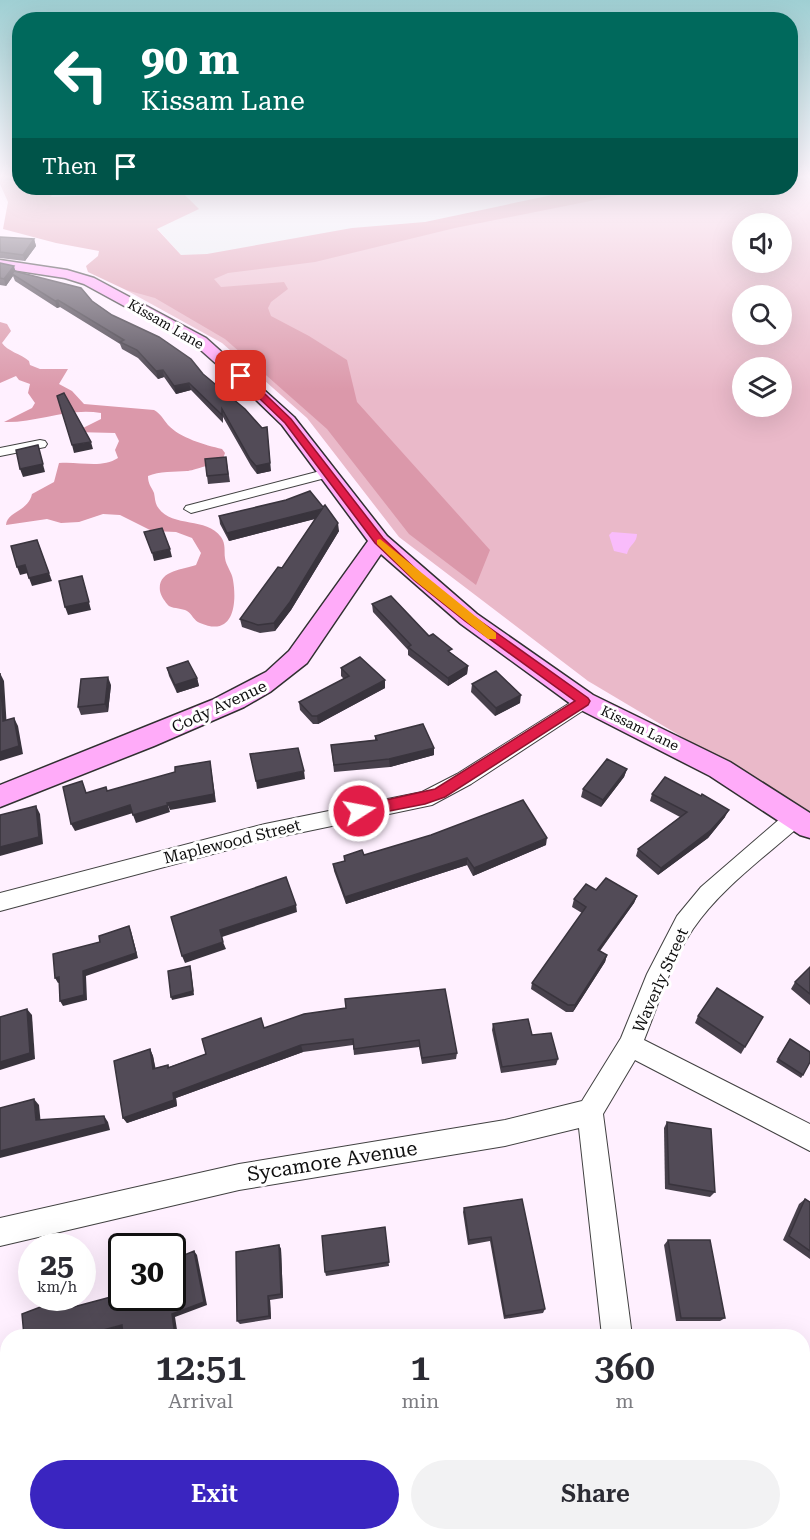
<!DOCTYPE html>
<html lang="en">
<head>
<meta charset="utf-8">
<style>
  :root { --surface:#fff; --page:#f2f2f3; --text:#2b2b33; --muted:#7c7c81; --accent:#3a25c0 }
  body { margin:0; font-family:"Roboto Serif",serif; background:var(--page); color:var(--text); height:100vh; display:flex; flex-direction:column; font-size:22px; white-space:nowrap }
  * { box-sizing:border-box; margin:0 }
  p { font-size:20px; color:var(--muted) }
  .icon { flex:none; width:33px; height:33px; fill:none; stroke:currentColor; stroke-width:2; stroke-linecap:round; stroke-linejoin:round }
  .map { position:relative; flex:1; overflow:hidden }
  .sheet { position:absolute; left:0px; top:1329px; width:810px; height:212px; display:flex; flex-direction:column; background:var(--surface); border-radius:24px 24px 0 0; box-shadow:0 6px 24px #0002 }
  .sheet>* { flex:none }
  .guide { position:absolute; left:12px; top:12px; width:786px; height:183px; border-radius:24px; box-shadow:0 6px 24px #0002; background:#00695c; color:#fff; overflow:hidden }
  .tools { position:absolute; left:732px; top:213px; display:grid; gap:12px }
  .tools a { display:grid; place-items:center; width:60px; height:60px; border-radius:50%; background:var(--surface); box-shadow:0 6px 24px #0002; font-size:30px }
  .speed { position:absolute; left:18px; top:1233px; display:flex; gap:12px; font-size:30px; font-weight:700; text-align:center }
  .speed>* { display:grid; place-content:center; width:78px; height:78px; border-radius:50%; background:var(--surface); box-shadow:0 6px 24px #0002; line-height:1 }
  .speed small { font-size:15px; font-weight:400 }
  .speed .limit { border:3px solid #111; border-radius:9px; background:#fff; color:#111 }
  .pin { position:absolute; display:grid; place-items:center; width:51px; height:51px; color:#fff; margin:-26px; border-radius:12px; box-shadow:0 3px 9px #0006 }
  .me { position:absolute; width:66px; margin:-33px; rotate:79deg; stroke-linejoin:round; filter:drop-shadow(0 0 4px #0008) }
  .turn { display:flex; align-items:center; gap:21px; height:126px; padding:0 30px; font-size:27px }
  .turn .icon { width:78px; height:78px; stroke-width:2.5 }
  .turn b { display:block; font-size:42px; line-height:51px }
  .then { display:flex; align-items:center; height:57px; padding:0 30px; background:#0003; gap:12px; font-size:22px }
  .eta { display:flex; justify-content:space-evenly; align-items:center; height:102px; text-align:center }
  .eta b { font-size:36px; font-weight:600; line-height:42px }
  .action { display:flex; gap:12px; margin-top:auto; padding:12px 30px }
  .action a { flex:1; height:69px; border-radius:36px; background:var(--accent); color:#fff; font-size:24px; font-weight:600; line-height:69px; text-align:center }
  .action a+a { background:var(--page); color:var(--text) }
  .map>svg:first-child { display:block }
</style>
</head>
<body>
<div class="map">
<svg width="810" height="1540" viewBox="0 0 810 1540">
  <rect width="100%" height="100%" fill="#fff0ff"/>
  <path fill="#e3eced" d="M52,188H611L211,272L181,255L157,228L118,194L50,197Z"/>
  <path fill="#eab9c9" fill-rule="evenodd" d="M791,176H810V813L588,681L399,537L307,418L222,343L126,290L611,188H790ZM742,224H782V262H742ZM742,296H782V334H742ZM742,368H782V406H742Z"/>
  <g fill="#db98aa">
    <path d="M0,176H19L20,188H55L51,197L118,194L130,188H178L199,209L157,229L181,255L207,254L352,228L425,222L585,188H655L455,228L315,262L228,273L214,279L221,287L284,282L288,289L271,302L268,308L271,316L309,336L347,360L357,402L490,550L476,585L409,534L327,429L225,339L155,298L126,290L88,272L86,266L98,256L99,251L56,243L3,229L8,202L0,184Z"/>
    <path d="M0,322L7,324L11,331L2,343C7,351 21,354 29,361L30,365L40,369H68L59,384L72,391L84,404L154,410C161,414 163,419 168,425C180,438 205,445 222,449L225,453L223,459C219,462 192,471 187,471C175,472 159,471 148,476C148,484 151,486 154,493C155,498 155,502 157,506C171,529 206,516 221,537C226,544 224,551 225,558C226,566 232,572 233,580C237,603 234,638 200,623C194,621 192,614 187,611C182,608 175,609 169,606C165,602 161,596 160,591C157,570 183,570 196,565L201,553L192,538L176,532L152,531L120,515L103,514L79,522L61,523L47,519L6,525C7,511 28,512 32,494L54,482L59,463C79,461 101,469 118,458L115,450L119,441L115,433L75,432L101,419V413C69,407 37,423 4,422L32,408L35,403L28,393L30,384L19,380L16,376L0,383Z"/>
  </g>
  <path fill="#f9bcfb" d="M612,532L637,534C637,543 629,545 627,554L614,551L609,535Z"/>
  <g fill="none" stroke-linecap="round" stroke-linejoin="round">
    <g stroke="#414141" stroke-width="2">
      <g id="street">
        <path d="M40,440L45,441L47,444L45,447L0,456V448Z"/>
        <path d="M328,469L335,473L333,476L191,513L184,509L186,506Z"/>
        <path d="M584,694L590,696L593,701L590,706L471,784L432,805L265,840L0,911V893L265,824L422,792L457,774Z"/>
        <path d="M796,809L803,811L806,817L803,823C766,856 721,888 693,929C671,962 659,1003 644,1040L810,1124V1151L635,1060L603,1114L632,1336H602L579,1128L505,1146L239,1190L0,1246V1218L239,1164L505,1120L582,1101L621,1038L647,974L677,916L701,887L789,811Z"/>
        <path d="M659,1533H694L697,1540H662Z"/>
      </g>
    </g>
    <g stroke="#303030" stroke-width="3">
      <path id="secondary" d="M0,260L67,270L94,278L206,338L294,417L387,536L477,614L593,695L730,762L810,813V838L800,835L710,776L575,707L461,624L381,554L307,663L270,692L244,707L154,746L0,807V785L212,700L266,672L289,651L368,541L282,425L248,392L194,344L84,284L65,278L0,268Z"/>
    </g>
    <use href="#street" fill="#fff" fill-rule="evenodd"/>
    <use href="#secondary" fill="#ffabf9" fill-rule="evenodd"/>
  </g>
  <g fill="#47404b">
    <path d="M0,237L34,239L36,246L25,261L0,258Z"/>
    <path d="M0,263L16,271L92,301L112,315L191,359L271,471L257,474L251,466L223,417V423L191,390L176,394L164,377L158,379L138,358L122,349L120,344L60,307L57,308L15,281L13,276L6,286L0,285Z"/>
    <path d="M226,457L230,482L208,484L207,476Z"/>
    <path d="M286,500L339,531L291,610L275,631L260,633L242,627L240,619L282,568L315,519L229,541L220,524L219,516Z"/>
    <path d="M372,604L429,636L468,666L467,674L448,686L408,655V650L373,612Z"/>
    <path d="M167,668L197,678L199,686L177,693L169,676Z"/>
    <path d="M341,668L385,688L318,724H313L300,710L299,702L344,679L341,676Z"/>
    <path d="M472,684L520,703L495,716L471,692Z"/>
    <path d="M111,685L108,712L81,715L78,707Z"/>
    <path d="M375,736L434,755L390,767L334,772L331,745L375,740Z"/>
    <path d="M627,769L624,777L601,807L581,797L583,789Z"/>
    <path d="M652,794L725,817L708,838L658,875L636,856L638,849L680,817L650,801Z"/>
    <path d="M546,845L473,876L467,865L346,904L334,871L333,864L345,861L364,855Z"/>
    <path d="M596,890L637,896L634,903L600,951L607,955L605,962L573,1012H566L531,989L532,983L582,913L572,907L574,899Z"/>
    <path d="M810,967V1005L791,989L795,982Z"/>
    <path d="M346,1008L457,1053L456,1059L422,1064L419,1047L354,1055L353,1045L303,1052L176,1098L177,1106L127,1123L123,1118L150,1049L153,1056L155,1068L168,1065L169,1067L206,1054L264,1028Z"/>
    <path d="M698,1016L745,1047L741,1054L695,1023Z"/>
    <path d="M493,1024L532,1035L558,1059L556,1065L501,1073L492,1030Z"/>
    <path d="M790,1039L803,1075L801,1078L776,1062Z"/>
    <path d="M667,1122L715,1192L710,1197L665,1189L664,1128Z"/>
    <path d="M522,1199L545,1309L543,1313L504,1319L490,1241L468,1245L463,1212L464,1208Z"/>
    <path d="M805,1199L810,1202V1259L783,1240L799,1204Z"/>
    <path d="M385,1227L389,1266L326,1276L325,1272Z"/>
    <path d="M668,1240L725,1318L720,1321H676L664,1245Z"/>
    <path d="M279,1245L281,1249L283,1298L270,1300L271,1319L240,1324L237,1321Z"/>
  </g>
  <g fill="#39343d">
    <path d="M34,239L36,246L25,261L23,255Z"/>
    <path d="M14,266L16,273L12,274L13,276L6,286L4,279Z"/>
    <path d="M58,300L60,307L57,308L55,301Z"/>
    <path d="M163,370L164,377L158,379L156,371Z"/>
    <path d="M189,383L191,390L176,394L174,386Z"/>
    <path d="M267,427L271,471L257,474L256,466Z"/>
    <path d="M91,442L93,449L74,453L72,445Z"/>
    <path d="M38,445L45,472L23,477L20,469Z"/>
    <path d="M322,509V517L229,541L227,533Z"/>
    <path d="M338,523L339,531L291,610L275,631L274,623Z"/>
    <path d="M37,540L52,581L32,586L29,578Z"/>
    <path d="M170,549L172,557L154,561L152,553Z"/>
    <path d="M25,565L28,573L20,575L17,567Z"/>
    <path d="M82,576L91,610L68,615L65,607Z"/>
    <path d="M468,666L467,674L448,686V678Z"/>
    <path d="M0,673L4,681L7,729L3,721Z"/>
    <path d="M108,677L111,685L108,712L105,704Z"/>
    <path d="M197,678L199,686L177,693L175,685Z"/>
    <path d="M385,680V688L318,724L317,716Z"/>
    <path d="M521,695L520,703L495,716L496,708Z"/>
    <path d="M14,718L18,726L23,754L0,761V752Z"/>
    <path d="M434,748V755L390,767L389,759Z"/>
    <path d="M210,761L216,802L170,810L167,803Z"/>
    <path d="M627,769L624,777L601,807L603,800Z"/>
    <path d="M304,771L305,779L257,789L256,781Z"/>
    <path d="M130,805L133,813L75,831L71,824Z"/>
    <path d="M168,805L170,812L136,823L133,815Z"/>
    <path d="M36,806L40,814L43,844L0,856V847Z"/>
    <path d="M729,810L725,817L708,838L658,875L661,868Z"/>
    <path d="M547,838L546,845L473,876L474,868Z"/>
    <path d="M467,858V865L346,904L345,897Z"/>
    <path d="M637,896L634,903L595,957L598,950Z"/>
    <path d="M296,905L297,912L222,937L220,930Z"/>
    <path d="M129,926L131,931L138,958L86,976L87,1000L63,1006L60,1001L83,971Z"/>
    <path d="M223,942L226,949L185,963L182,956Z"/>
    <path d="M607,955L605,962L573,1012L575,1005Z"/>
    <path d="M190,966L191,970L194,995L172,1000L171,997Z"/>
    <path d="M59,977L62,982L58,983L55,978Z"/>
    <path d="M27,1009L32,1015L35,1059L0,1070V1062Z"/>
    <path d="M301,1045L303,1052L176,1098L177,1106L127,1123L123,1118L173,1093Z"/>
    <path d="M150,1049L153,1056L157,1075L153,1069Z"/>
    <path d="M34,1099L39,1105L41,1125L36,1120Z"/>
    <path d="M104,1116L108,1122L110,1130L0,1158V1151Z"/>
    <path d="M279,1245L281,1249L283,1298L281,1294Z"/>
    <path d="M194,1251L197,1255L207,1305L175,1317L178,1336H175L172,1314Z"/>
    <path d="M268,1296L270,1300L271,1319L269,1316Z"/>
    <path d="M65,1298L70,1301L71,1312L66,1309Z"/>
    <path d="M122,1325L126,1328L96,1336H81Z"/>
    <path d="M250,1533H253V1536L246,1540H244Z"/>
  </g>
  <g fill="#524b57" stroke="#39343d" stroke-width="1.5">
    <path d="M0,237L34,239L23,255L0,252Z"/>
    <path d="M0,263L14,266L4,279L0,278Z"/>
    <path d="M14,271L81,288L92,301L112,315L159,337L191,359L203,374L245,409L262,428L267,427L270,463L256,466L250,459L222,409V415L189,383L174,386L163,370L156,371L137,350L120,342L124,340L58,300L55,301L12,274Z"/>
    <path d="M64,393L91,442L72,445L57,396Z"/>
    <path d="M38,445L43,464L20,469L16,450Z"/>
    <path d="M226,457L228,474L207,476L205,459Z"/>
    <path d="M310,491L323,507L325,505L338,523L290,602L274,623L258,625L240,619L278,567L282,568L322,509L227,533L219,516L286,500Z"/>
    <path d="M162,528L170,549L152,553L144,532Z"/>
    <path d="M37,540L49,573L29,578L25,565L17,567L11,546Z"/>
    <path d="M82,576L89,602L65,607L59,581Z"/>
    <path d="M391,596L429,636L433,634L452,649L448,651L468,666L448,678L408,647L411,645L372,604Z"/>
    <path d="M360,657L385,680L317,716H312L299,702L349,676L341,668Z"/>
    <path d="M188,661L197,678L175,685L167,668Z"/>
    <path d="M496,671L521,695L496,708L472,684Z"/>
    <path d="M0,673L3,721L14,718L19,746L0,752Z"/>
    <path d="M108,677L105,704L78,707L81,679Z"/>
    <path d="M423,724L434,748L389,759L334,765L331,745L377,740L375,736Z"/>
    <path d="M298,748L304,771L256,781L250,754Z"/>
    <path d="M607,759L627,769L603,800L583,789Z"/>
    <path d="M210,761L214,794L167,803L168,805L133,815L130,805L71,824L63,787L82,781L86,793L106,787L107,791L175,772V767Z"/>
    <path d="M665,777L701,796L702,794L729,810L711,830L661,868L638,849L687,812L652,794Z"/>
    <path d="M523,800L547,838L474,868L467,858L345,897L333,864L345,861L344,856L362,850L364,855L431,835Z"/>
    <path d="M36,806L39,837L0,847V815Z"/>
    <path d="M286,877L296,905L220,930L223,942L182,956L171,917Z"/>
    <path d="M606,878L637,896L598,950L607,955L575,1005H568L532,983L586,907L574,899L586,884L596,890Z"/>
    <path d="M129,926L136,953L83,971L84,995L60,1001L59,977L55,978L53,954L100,942L99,936Z"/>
    <path d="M190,966L193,991L171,997L168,971Z"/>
    <path d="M810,967V994L795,982Z"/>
    <path d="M717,988L763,1017L745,1047L698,1016Z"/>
    <path d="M445,989L457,1053L422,1058L419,1040L354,1049L353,1039L301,1045L173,1093L174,1100L123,1118L114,1061L150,1049L153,1069L168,1065V1068L206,1054L202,1039L261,1018L264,1028L304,1014L346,1008L345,999Z"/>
    <path d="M27,1009L30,1053L0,1062V1017Z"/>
    <path d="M528,1019L532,1035L551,1033L558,1059L502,1067L493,1024Z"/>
    <path d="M790,1039L810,1052V1062L803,1075L778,1059Z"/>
    <path d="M34,1099L36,1120L104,1116L106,1124L0,1151V1108Z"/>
    <path d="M667,1122L711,1129L715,1192L669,1184Z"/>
    <path d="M522,1199L545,1309L505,1316L491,1237L469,1240L464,1208Z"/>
    <path d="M805,1199L810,1202V1251L789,1236Z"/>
    <path d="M385,1227L389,1262L325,1272L322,1236Z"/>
    <path d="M668,1240H710L725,1318H681Z"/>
    <path d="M279,1245L281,1294L268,1296L269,1316L237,1321L236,1252Z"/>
    <path d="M194,1251L204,1302L172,1314L175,1336H123L122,1325L81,1336H24L22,1314L64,1298H65L66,1309L122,1294V1298H172V1260Z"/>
    <path d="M167,1533H250L251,1536L244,1540H168Z"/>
  </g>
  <linearGradient id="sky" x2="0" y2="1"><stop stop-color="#9fcfd3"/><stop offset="0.45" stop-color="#fff8ff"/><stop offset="1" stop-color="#fff8ff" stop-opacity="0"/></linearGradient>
  <rect width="810" height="391" fill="url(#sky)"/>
  <path fill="#e11d48" stroke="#92132f" stroke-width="1.5" d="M238,374H244L291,419L383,538L422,575L473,616L588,698L590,701L588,705L445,797L425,804L359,817L354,815L352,811L354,807L359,806L435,789L575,701L465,621L414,580L375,543L285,423L238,378Z"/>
  <path fill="#f59e0b" d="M380,539L496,633V639H488L414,580L377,544V540Z"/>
  <g text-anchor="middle" stroke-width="6" stroke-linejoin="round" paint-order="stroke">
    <g font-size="14" fill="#0e0e0e" stroke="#fff">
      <text transform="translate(166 324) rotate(30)" y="5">Kissam Lane</text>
      <text transform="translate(640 728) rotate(26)" y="5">Kissam Lane</text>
    </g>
    <g font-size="16" fill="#0e0e0e" stroke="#fff">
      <text transform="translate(219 706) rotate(-25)" y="6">Cody Avenue</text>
      <text transform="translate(232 841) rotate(-14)" y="6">Maplewood Street</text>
      <text transform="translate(660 980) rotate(-66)" y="6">Waverly Street</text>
    </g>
    <g font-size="20" fill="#0e0e0e" stroke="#fff">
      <text transform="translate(332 1161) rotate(-9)" y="7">Sycamore Avenue</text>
    </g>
  </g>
</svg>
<div class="tools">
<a><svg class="icon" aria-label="sound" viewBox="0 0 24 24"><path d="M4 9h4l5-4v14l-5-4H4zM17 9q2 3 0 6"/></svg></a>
<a><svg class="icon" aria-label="search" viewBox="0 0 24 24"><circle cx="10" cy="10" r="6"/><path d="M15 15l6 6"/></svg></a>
<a><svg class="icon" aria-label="layers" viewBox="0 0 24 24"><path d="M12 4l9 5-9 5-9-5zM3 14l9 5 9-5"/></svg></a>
</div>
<div class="speed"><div>25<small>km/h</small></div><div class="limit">30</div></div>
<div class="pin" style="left:241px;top:376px;background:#d93025"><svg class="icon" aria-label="arrive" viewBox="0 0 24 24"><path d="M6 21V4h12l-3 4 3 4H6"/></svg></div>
<svg class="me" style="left:359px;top:811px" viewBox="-20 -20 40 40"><circle r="17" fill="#e11d48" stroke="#fff" stroke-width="3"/><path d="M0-11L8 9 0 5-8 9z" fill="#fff"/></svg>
<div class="guide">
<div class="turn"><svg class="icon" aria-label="left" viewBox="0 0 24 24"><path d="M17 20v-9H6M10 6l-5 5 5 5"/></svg><div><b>90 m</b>Kissam Lane</div></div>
<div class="then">Then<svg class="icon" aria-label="arrive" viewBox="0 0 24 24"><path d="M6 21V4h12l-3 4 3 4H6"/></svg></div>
</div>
<section class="sheet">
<div class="eta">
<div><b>12:51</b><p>Arrival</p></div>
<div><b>1</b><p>min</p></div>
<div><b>360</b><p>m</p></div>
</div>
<div class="action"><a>Exit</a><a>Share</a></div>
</section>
</div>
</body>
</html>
